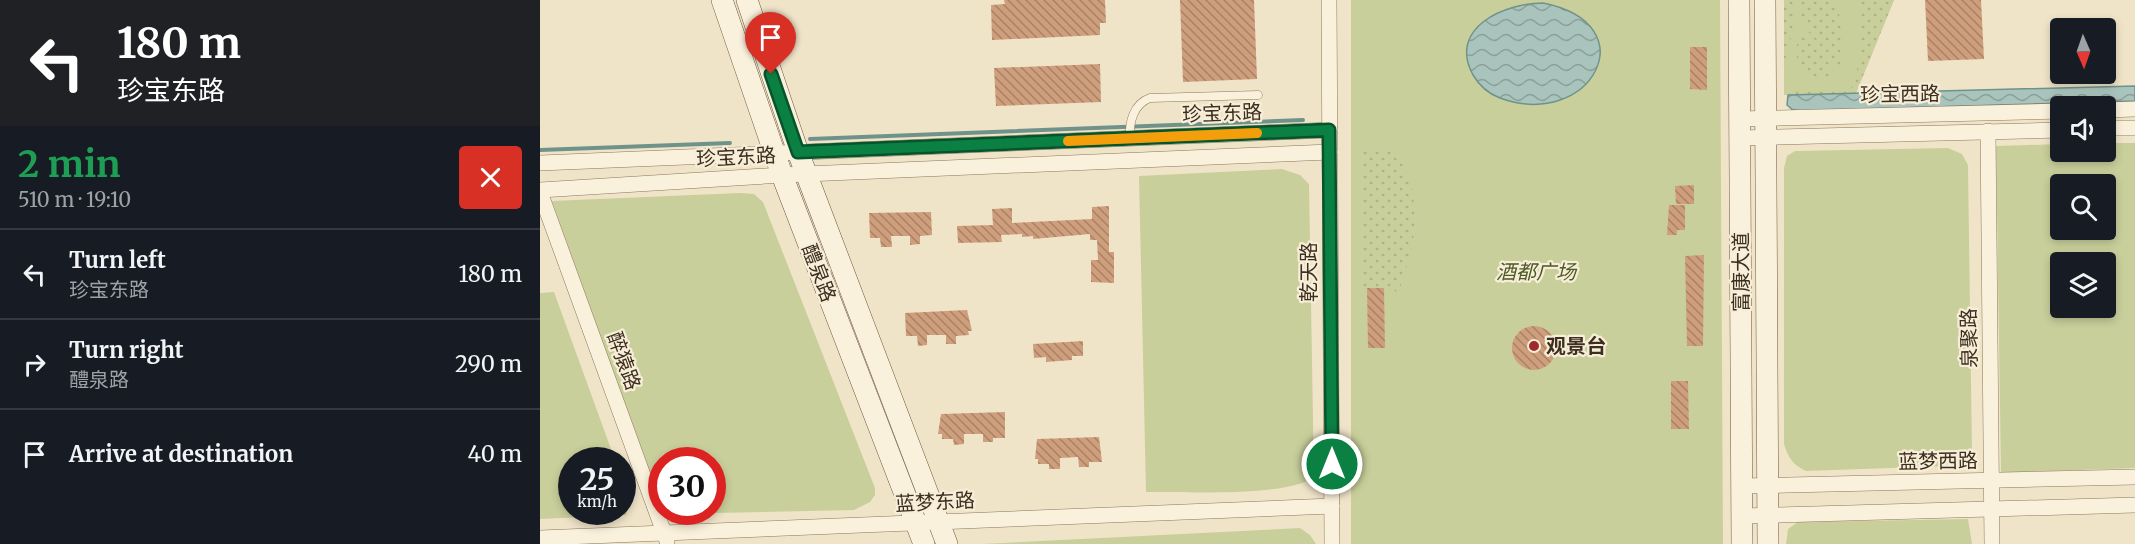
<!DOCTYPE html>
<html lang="en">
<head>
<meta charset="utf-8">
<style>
  :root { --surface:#171b24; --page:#20242c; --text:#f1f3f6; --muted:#9ea1a6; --line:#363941 }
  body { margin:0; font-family:Merriweather,"Noto Sans SC",serif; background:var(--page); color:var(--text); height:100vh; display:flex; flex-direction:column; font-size:22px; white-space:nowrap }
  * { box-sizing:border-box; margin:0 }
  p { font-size:20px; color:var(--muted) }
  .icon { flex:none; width:33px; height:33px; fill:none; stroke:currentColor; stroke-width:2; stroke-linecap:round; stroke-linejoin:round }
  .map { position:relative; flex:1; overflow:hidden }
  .side { display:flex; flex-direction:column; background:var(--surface); width:540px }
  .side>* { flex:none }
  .banner { background:#202124; color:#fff; overflow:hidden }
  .needle { width:39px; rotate:178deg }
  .fabs { position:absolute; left:1510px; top:18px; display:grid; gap:12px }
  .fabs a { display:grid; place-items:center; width:66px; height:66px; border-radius:6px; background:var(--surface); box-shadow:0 3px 9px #0003; font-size:30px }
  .speed { position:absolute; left:18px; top:447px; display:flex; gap:12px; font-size:30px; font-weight:700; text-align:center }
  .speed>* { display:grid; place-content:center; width:78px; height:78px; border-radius:50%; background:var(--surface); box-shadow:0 3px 9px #0003; line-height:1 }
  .speed small { font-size:15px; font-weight:400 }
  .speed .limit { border:9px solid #d22; background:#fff; color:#111 }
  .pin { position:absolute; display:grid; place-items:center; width:51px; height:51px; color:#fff; margin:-62px -26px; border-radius:50% 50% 50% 0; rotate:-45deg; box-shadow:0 0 6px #0007 }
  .pin .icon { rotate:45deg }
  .me { position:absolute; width:66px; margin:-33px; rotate:0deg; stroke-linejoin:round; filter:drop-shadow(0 0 4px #0008) }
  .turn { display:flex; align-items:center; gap:21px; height:126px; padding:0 18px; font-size:27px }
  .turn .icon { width:78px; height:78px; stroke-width:2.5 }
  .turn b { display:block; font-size:42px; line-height:51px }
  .round { display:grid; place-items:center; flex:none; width:63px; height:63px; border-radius:6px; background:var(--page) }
  .head { display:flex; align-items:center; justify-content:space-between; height:102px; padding:0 18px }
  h1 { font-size:36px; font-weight:700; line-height:45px; color:#1e9e55 }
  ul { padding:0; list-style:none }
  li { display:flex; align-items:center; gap:18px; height:90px; padding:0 18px; border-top:2px solid var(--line) }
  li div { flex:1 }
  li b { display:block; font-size:22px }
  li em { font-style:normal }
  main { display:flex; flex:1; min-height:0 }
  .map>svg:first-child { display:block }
</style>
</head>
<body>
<main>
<section class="side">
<div class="banner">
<div class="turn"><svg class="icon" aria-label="left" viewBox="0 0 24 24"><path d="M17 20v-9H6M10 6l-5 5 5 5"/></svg><div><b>180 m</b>珍宝东路</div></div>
</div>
<div class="head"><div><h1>2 min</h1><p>510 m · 19:10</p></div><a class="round" style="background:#d93025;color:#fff"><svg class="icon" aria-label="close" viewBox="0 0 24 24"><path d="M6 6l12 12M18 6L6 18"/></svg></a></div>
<ul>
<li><svg class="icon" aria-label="left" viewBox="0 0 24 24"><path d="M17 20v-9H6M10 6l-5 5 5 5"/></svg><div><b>Turn left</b><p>珍宝东路</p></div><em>180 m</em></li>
<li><svg class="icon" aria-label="right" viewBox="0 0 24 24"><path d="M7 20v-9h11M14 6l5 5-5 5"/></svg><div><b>Turn right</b><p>醴泉路</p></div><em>290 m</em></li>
<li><svg class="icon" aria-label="arrive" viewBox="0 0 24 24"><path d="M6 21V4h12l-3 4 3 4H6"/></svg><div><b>Arrive at destination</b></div><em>40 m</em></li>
</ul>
</section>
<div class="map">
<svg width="1595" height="544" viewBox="0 0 1595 544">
  <defs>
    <pattern id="garden-dots" width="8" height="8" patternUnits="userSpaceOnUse" patternTransform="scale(1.5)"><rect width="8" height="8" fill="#c9cf9b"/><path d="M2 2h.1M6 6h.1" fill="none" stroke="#aeb285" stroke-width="1.8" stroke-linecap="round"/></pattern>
    <pattern id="water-waves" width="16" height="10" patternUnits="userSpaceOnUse" patternTransform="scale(1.5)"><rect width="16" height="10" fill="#a9c4bc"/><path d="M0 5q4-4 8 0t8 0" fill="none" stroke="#8ba098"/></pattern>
    <pattern id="building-back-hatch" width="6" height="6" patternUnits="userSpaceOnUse" patternTransform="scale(1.5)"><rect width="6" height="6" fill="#cf9f7d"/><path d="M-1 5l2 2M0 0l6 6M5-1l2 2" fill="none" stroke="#a98266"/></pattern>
  </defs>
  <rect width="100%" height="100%" fill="#f0e4c8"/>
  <g fill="#c9cf9b" fill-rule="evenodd">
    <path d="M811,0H1180L1183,544H811Z"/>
    <path d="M1244,0H1354L1316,93L1244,95Z"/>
    <path d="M1566,143H1595V468L1461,473L1456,146L1521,144V152H1566ZM1521,184H1566V230H1521ZM1521,262H1566V308H1521Z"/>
    <path d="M1408,148L1422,154L1428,165L1432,453L1422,464L1410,466L1266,471C1253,465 1248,458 1244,444V168L1247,156L1255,151Z"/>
    <path d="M742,169L760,175L769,184L774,478C737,498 650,491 606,492L599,176Z"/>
    <path d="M200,193L214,194L223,202L335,488V495L330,502L314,510L124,514L123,512H172V460H122L121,507L12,201Z"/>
    <path d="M14,292L75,460H32V512H82L83,483L89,504L86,515L0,519V293Z"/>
    <path d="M1428,519L1432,544H1246L1248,529L1258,522Z"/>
    <path d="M760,528L770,535L776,544H442Z"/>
  </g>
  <g fill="url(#garden-dots)">
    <path d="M1244,0H1254C1255,23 1251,41 1244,62Z"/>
    <path d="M1259,0H1297L1301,27L1300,68C1283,42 1260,37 1259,0Z"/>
    <path d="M1321,0H1354L1316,93L1248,95L1247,90L1311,89L1319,63Z"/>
    <path d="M1259,30C1270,46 1293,59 1295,79H1272L1260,71L1256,52Z"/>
    <path d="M821,152H859L873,191L875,219L872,250L858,294L852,288H821Z"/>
  </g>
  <g fill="url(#water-waves)" stroke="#6f938a" stroke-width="1.5">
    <path d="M1003,3C1109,24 1051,131 960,98C949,94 939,85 933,75C907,27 966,3 1003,3Z"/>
    <path d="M1595,86V101L1254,111L1247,105L1248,95Z"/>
  </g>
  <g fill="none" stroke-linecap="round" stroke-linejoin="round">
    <g stroke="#6f938a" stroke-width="4">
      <path d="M270,139L763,120"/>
      <path d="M0,150L190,143"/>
    </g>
  </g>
  <g fill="url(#building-back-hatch)">
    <path d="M464,0H565L566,23H560V35L452,40L451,5L465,4Z"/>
    <path d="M640,0H714L717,79L643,82Z"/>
    <path d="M1385,0H1441L1444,59L1388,61Z"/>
    <path d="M1150,47H1167V90L1150,89Z"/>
    <path d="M560,64L561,102L456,106L454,68Z"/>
    <path d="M1154,185V204H1136L1135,186Z"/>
    <path d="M1129,205H1145V230H1137V235H1127Z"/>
    <path d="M569,206V252H574V283L551,282V260H558L557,240H550V234L493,239V236L482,237V234L461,235L462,242L418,243L417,226L453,225L452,209L472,208V223L552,219V207Z"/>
    <path d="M391,212L392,235L380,236V244L370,245V236H351L352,247H341L340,238H330L329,213Z"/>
    <path d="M1164,255L1163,346H1147L1145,256Z"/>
    <path d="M827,288H844L845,348H828Z"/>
    <path d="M427,310L432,331H428L429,335L416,336V344H406V335H387V345L378,346L377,336H366L365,313Z"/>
    <circle cx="994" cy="348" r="22"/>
    <path d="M543,341V356H532V360L506,362V357L494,358L493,344Z"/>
    <path d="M1131,381H1148L1149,429H1131Z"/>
    <path d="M465,412V438H453V442H443V434H424V444L414,445L413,439H402V434H398L401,414Z"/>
    <path d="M559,437L562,462H549V467H539L538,457L520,458V469H509V464H498V459H495L497,439Z"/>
  </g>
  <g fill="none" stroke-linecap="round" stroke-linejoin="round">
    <g stroke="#8d765c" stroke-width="9">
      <path id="lane" d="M590,138C589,123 593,104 610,98L718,95"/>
    </g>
    <g stroke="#8d765c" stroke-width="16">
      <g id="street">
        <path d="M789,0L792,544"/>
        <path d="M1566,110L1595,109"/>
        <path d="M1200,119L1521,111"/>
        <path d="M1566,128H1595"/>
        <path d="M1448,131L1452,544"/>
        <path d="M1201,138L1521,130"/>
        <path d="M0,163L790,130"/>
        <path d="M0,190L242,175L790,152"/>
        <path d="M0,192L127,541"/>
        <path d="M1202,486L1595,477"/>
        <path d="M1202,516L1595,505"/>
        <path d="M0,538L792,506"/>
      </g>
    </g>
    <g stroke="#6f573f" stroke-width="22">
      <g id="secondary">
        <path d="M182,0L242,175L384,544"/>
        <path d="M207,0L258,152L407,544"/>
        <path d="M1199,0L1202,544"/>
        <path d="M1225,0L1228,544"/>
      </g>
    </g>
    <use href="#lane" stroke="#faf1dc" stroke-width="8"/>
    <use href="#street" stroke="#faf1dc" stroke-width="15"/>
    <use href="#secondary" stroke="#faf1dc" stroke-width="21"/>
  </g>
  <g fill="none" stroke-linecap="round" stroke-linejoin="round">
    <g stroke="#07532c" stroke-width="15">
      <path id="route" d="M231,74L258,152L789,130L792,464"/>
    </g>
    <use href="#route" stroke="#0b8043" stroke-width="10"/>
    <path stroke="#f59e0b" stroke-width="10" d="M528,141L717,133"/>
  </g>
  <circle fill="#9e2a2b" stroke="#f7eed8" stroke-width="2" cx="994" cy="346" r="6"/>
  <g text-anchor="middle" stroke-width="4.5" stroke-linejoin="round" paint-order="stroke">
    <g font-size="20" fill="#3d2e20" stroke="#f7eed8">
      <text transform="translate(1360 94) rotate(-1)" y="7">珍宝西路</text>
      <text transform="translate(682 113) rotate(-2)" y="7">珍宝东路</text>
      <text transform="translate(196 157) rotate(-3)" y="7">珍宝东路</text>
      <text transform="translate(769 272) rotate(-90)" y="7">乾天路</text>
      <text transform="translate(1201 272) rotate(-90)" y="7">富康大道</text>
      <text transform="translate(279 273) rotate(69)" y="7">醴泉路</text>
      <text transform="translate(1429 338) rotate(-91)" y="7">泉聚路</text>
      <text transform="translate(84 361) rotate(70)" y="7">醉猿路</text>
      <text transform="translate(1398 461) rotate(-1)" y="7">蓝梦西路</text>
      <text transform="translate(395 502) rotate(-3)" y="7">蓝梦东路</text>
    </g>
    <g font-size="20" font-style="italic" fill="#4d5a26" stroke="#f7eed8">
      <text x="996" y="279">酒都广场</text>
    </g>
    <g font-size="20" font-weight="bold" fill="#3d2e20" stroke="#f7eed8" text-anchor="start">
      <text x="1006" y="353">观景台</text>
    </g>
  </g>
</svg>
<div class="fabs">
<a><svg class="needle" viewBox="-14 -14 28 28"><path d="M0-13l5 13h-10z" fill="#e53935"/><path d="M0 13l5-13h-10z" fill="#9ea1a6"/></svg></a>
<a><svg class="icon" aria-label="sound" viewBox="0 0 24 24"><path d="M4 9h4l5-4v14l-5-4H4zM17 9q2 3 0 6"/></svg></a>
<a><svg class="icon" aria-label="search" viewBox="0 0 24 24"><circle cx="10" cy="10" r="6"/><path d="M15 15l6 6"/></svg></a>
<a><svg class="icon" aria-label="layers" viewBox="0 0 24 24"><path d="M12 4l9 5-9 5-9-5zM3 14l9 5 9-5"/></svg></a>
</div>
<div class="speed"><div>25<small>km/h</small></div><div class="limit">30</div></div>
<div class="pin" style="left:231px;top:74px;background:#d93025"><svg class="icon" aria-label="arrive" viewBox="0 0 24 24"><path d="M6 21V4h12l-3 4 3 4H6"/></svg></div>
<svg class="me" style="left:792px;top:464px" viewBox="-20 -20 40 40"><circle r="17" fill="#0b8043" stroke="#fff" stroke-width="3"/><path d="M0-11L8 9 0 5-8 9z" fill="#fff"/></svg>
</div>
</main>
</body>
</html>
